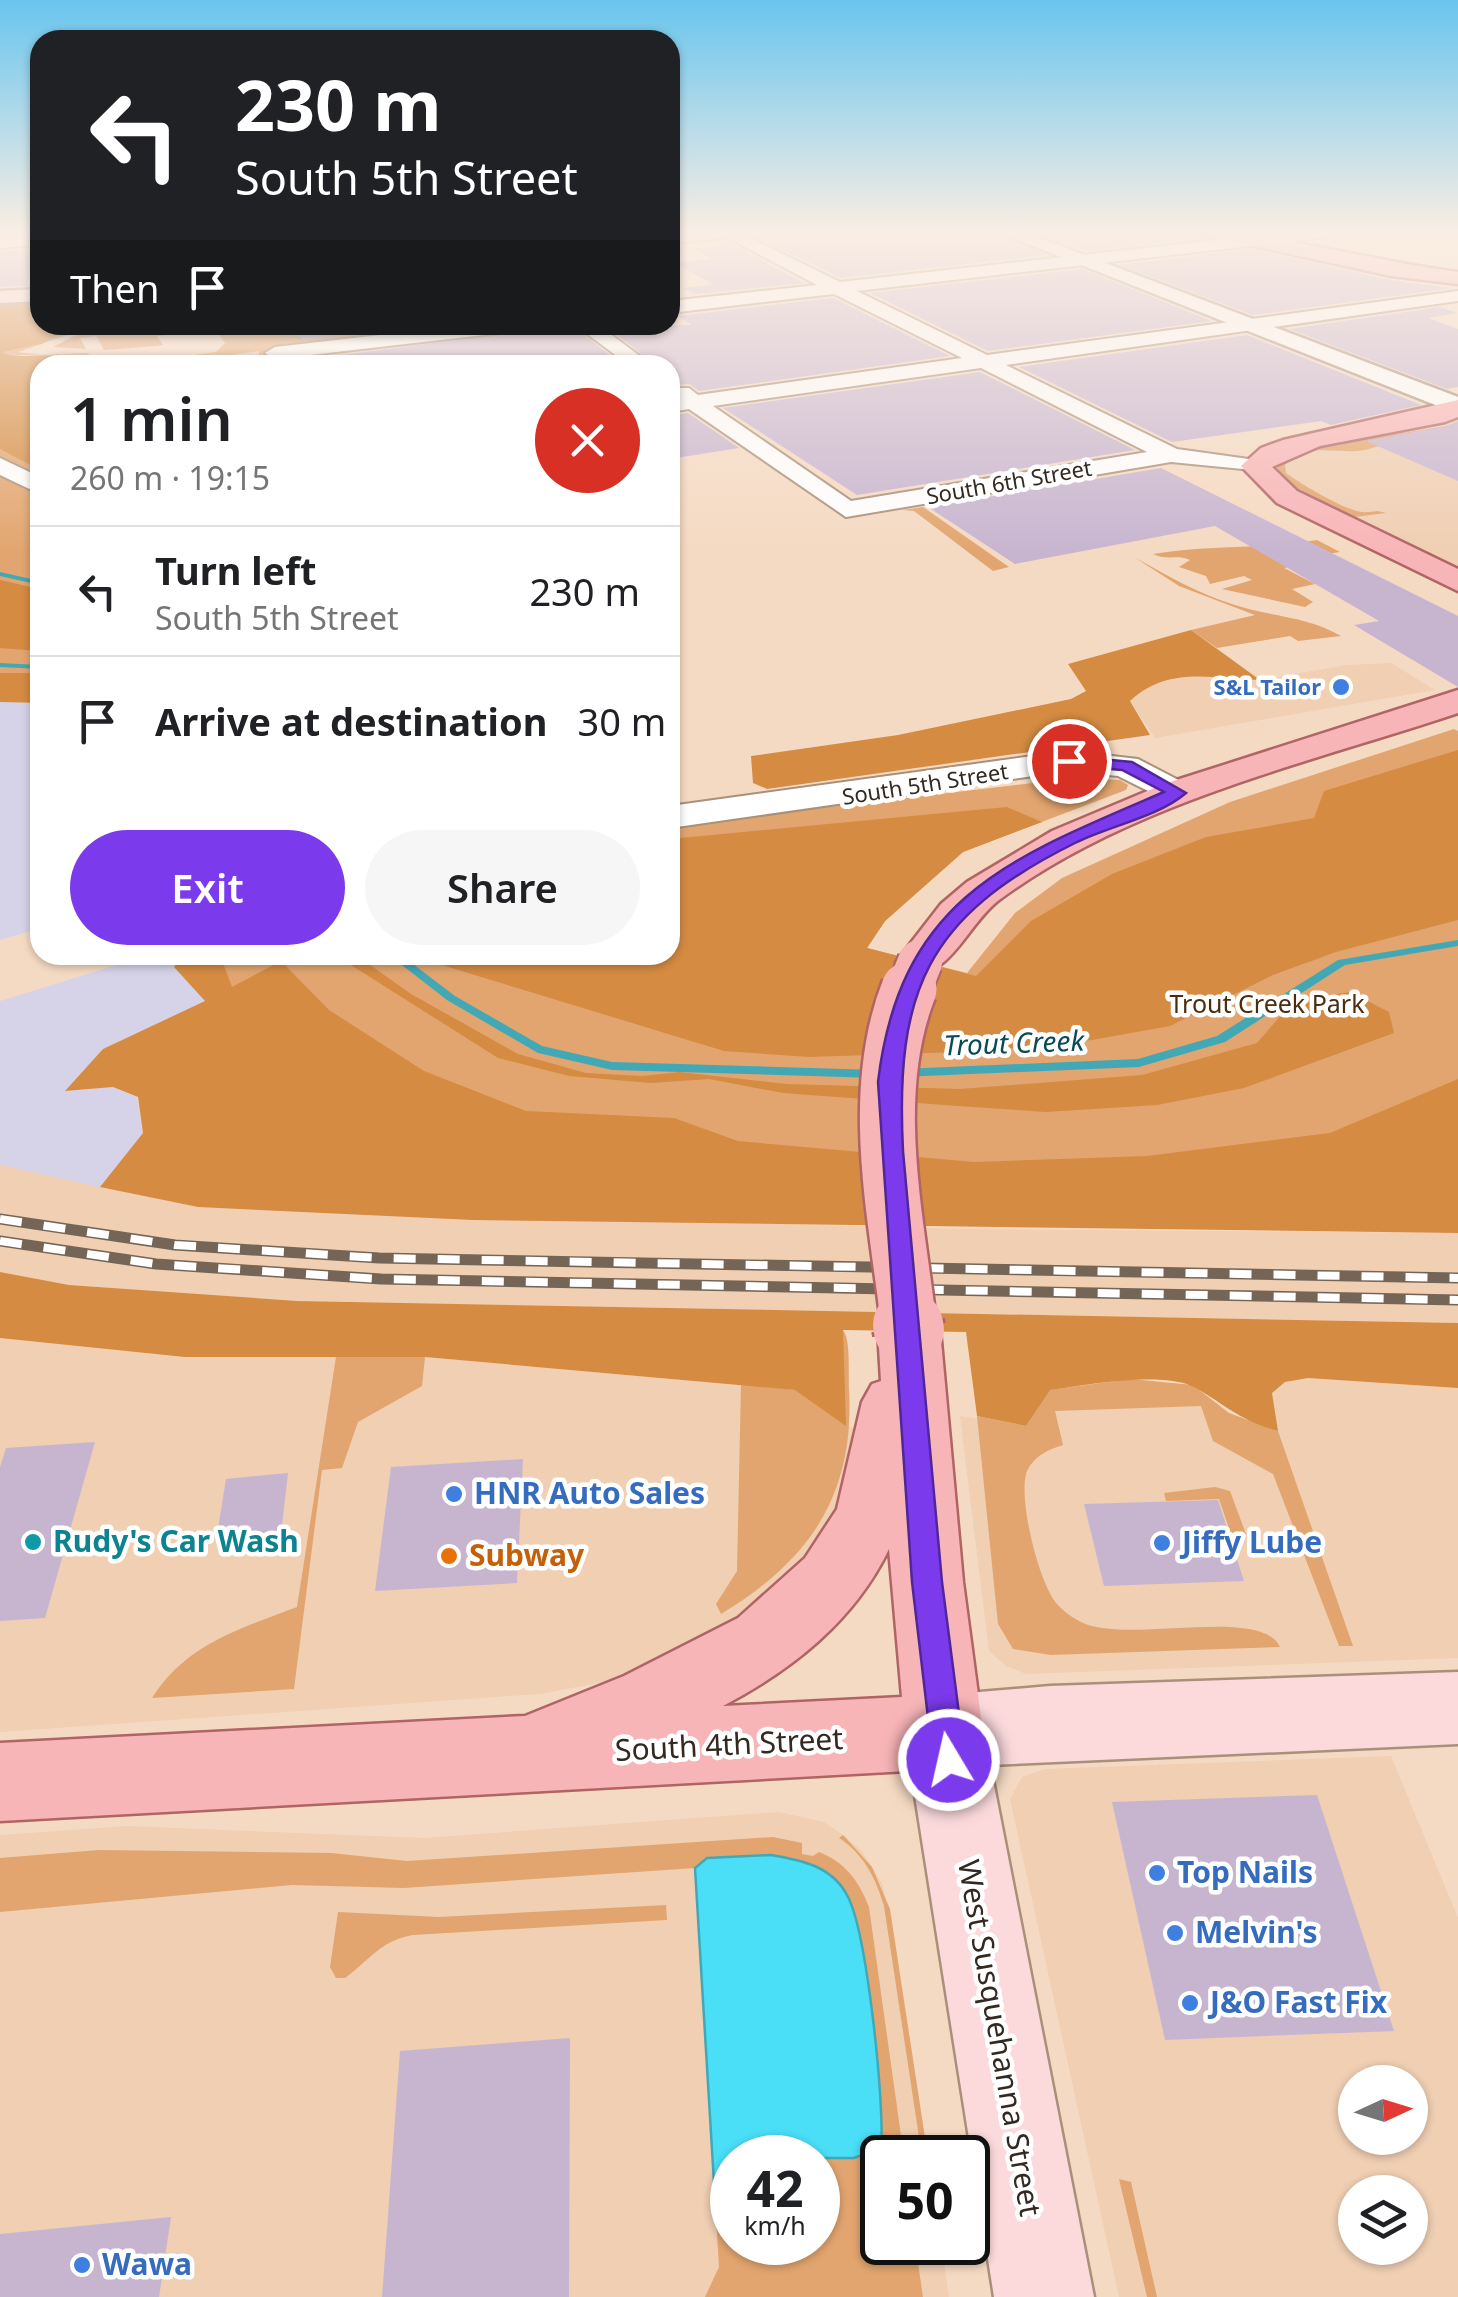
<!DOCTYPE html>
<html lang="en">
<head>
<meta charset="utf-8">
<style>
  :root { --surface:#fff; --page:#f6f6f6; --text:#202124; --muted:#757577; --line:#e0e0e0; --accent:#7c3aed }
  body { margin:0; font-family:"Noto Sans",sans-serif; background:var(--page); color:var(--text); height:100vh; display:flex; flex-direction:column; font-size:38px; white-space:nowrap }
  * { box-sizing:border-box; margin:0 }
  p { font-size:32px; color:var(--muted) }
  .icon { flex:none; width:55px; height:55px; fill:none; stroke:currentColor; stroke-width:2; stroke-linecap:round; stroke-linejoin:round }
  .map { position:relative; flex:1; overflow:hidden }
  .sheet { position:absolute; left:30px; top:355px; width:650px; height:610px; display:flex; flex-direction:column; background:var(--surface); border-radius:30px; box-shadow:0 2px 8px #0004 }
  .sheet>* { flex:none }
  .top-card { position:absolute; left:30px; top:30px; width:650px; height:305px; border-radius:30px; box-shadow:0 2px 8px #0004; background:#202124; color:#fff; overflow:hidden }
  .needle { width:65px; rotate:86deg }
  .controls { position:absolute; left:1338px; top:2065px; display:grid; gap:20px }
  .controls a { display:grid; place-items:center; width:90px; height:90px; border-radius:50%; background:var(--surface); box-shadow:0 2px 8px #0004; font-size:50px }
  .speed { position:absolute; left:710px; top:2135px; display:flex; gap:20px; font-size:50px; font-weight:700; text-align:center }
  .speed>* { display:grid; place-content:center; width:130px; height:130px; border-radius:50%; background:var(--surface); box-shadow:0 2px 8px #0004; line-height:1 }
  .speed small { font-size:25px; font-weight:400 }
  .speed .limit { border:5px solid #111; border-radius:15px; background:#fff; color:#111 }
  .pin { position:absolute; display:grid; place-items:center; width:85px; height:85px; color:#fff; margin:-42px; border:5px solid #fff; border-radius:50%; box-shadow:0 2px 10px #0007 }
  .me { position:absolute; width:110px; margin:-55px; rotate:351deg; stroke-linejoin:round; filter:drop-shadow(0 0 8px #0008) }
  .turn { display:flex; align-items:center; gap:35px; height:210px; padding:0 40px; font-size:45px }
  .turn .icon { width:130px; height:130px; stroke-width:2.5 }
  .turn b { display:block; font-size:70px; line-height:85px }
  .then { display:flex; align-items:center; height:95px; padding:0 40px; background:#0003; gap:20px; font-size:38px }
  .round { display:grid; place-items:center; flex:none; width:105px; height:105px; border-radius:52px; background:var(--page) }
  .summary { display:flex; align-items:center; justify-content:space-between; height:170px; padding:0 40px }
  h1 { font-size:60px; font-weight:600; line-height:75px }
  .button { display:flex; gap:20px; margin-top:auto; padding:20px 40px }
  .button a { flex:1; height:115px; border-radius:60px; background:var(--accent); color:#fff; font-size:40px; font-weight:600; line-height:115px; text-align:center }
  .button a+a { background:var(--page); color:var(--text) }
  ul { padding:0; list-style:none }
  li { display:flex; align-items:center; gap:30px; height:130px; padding:0 40px; border-top:2px solid var(--line) }
  li div { flex:1 }
  li b { display:block; font-size:38px }
  li em { font-style:normal }
  .map>svg:first-child { display:block }
</style>
</head>
<body>
<div class="map">
<svg width="1458" height="2297" viewBox="0 0 1458 2297">
  <rect width="100%" height="100%" fill="#f5dac3"/>
  <g fill="#f0cfb3" fill-rule="evenodd">
    <path d="M1458,420V571L1289,490L1269,463L1292,448Z"/>
    <path d="M1391,663L1435,690L1155,738L1130,701L1148,686L1191,674L1260,680L1347,665Z"/>
    <path d="M0,1165L198,1207L967,1229L1458,1233V1323L297,1301L69,1285L0,1272Z"/>
    <path d="M0,1338L425,1357L795,1390L846,1426L865,1431L846,1522L708,1646L615,1680L540,1694L0,1732Z"/>
    <path d="M1308,1378L1458,1388V1658L1026,1674L1006,1666L989,1651L960,1416L1026,1426L1049,1390L1131,1379L1277,1430L1272,1393L1285,1382Z"/>
    <path d="M1391,1756L1458,1918V2297H1119L1010,1799L1022,1777L1045,1769ZM1355,2082H1410V2138H1355ZM1355,2192H1410V2248H1355Z"/>
    <path d="M779,1812L824,1822L843,1835L861,1850L883,1885L928,2157L882,2158V2242L941,2243L949,2297H0V1835L127,1826L423,1838ZM732,2158H818V2242H732Z"/>
  </g>
  <g fill="#d6d3e8">
    <path d="M0,702L40,703V928L0,940Z"/>
    <path d="M149,955H184L174,967L206,1001L103,1049L67,1091L113,1087L137,1097L143,1133L100,1187L0,1165V1001Z"/>
  </g>
  <g fill="#e2a56f" fill-rule="evenodd">
    <path d="M52,325H150L70,334L18,352C35,355 69,354 88,353L95,365H65L71,362C49,346 25,361 1,352L42,344L69,329Z"/>
    <path d="M175,325H207L189,333L157,336L163,345L156,346L104,350L96,336L80,338L86,349L53,347L76,335Z"/>
    <path d="M221,325C254,325 342,316 365,339L268,350L276,365H253L260,351L155,365H119L216,352L225,343L217,331Z"/>
    <path d="M0,389L40,439V685L0,683Z"/>
    <path d="M1458,424L1365,450C1339,455 1306,441 1285,465L1286,473C1301,484 1344,510 1362,512C1371,513 1376,509 1386,513L1354,517L1285,482L1276,469L1297,450Z"/>
    <path d="M923,507L1009,567L993,571L914,511L902,510Z"/>
    <path d="M1317,540L1340,552L1301,558L1306,563L1284,568L1315,584L1292,589L1313,602L1305,607L1222,589L1252,580L1244,576L1210,584L1206,576L1179,567L1190,560C1177,554 1167,561 1153,554C1212,544 1258,550 1317,540Z"/>
    <path d="M1134,557C1166,575 1199,594 1235,605C1272,617 1307,616 1341,636L1298,641L1290,636L1217,648L1191,630L1255,615L1179,586Z"/>
    <path d="M1454,729L1458,731V1190L598,1195L231,987L220,955H670V826L1076,778L1120,780L1128,785L1126,790L963,852L885,921L867,948L967,973L1015,913L1062,878L1230,802Z"/>
    <path d="M843,1330C851,1340 848,1371 849,1388C855,1495 810,1560 721,1614L716,1604L737,1571L741,1384L795,1390Z"/>
    <path d="M336,1357H425L422,1386L358,1422L342,1468L322,1470L294,1689L152,1698C186,1644 239,1629 297,1607Z"/>
    <path d="M1131,1379L1193,1385L1229,1413L1278,1431L1353,1646H1339L1273,1474L1213,1441L1201,1406L1055,1411L1063,1445C1049,1449 1034,1456 1027,1471C1017,1496 1039,1584 1057,1604C1063,1611 1073,1618 1081,1622C1125,1645 1261,1605 1280,1647L1051,1655L1013,1649L998,1624L977,1416L1026,1426L1049,1390Z"/>
    <path d="M1215,1487L1230,1491L1246,1534H1231L1219,1499L1166,1501L1164,1493Z"/>
    <path d="M843,1835L872,1867L890,1909L928,2157H922L884,1906C876,1879 864,1854 839,1838Z"/>
    <path d="M773,1837L802,1843V1854L813,1856L819,1852C845,1862 859,1881 869,1907L904,2157L882,2158V2242L915,2243L923,2297H705L719,2267L695,1868L404,1888L292,1885L0,1912V1858L99,1850L331,1853L407,1861ZM732,2158H818V2242H732Z"/>
    <path d="M666,1905L667,1920L413,1935C380,1941 371,1959 345,1978H336L330,1967L338,1912L439,1917Z"/>
    <path d="M1119,2179L1131,2182L1157,2297H1147Z"/>
  </g>
  <g fill="#d58b42">
    <path d="M40,302L33,317L40,325L70,329L42,344L2,352C25,362 48,348 72,362L40,365V470L0,449V303Z"/>
    <path d="M0,580L40,589V651L0,648Z"/>
    <path d="M1191,630L1260,680C1213,679 1169,665 1130,701L1150,735L767,789L753,783L751,756L898,735L1071,699L1086,691L1068,664Z"/>
    <path d="M0,673H40V703L0,702Z"/>
    <path d="M1458,750V920L1336,952L1273,975L1170,1026L1092,1040L987,1051L809,1057L724,1051L445,966L428,955H670V839L1007,807L1042,822L963,852L885,921L867,948L976,976L1031,921L1112,874L1206,837L1314,818L1324,791Z"/>
    <path d="M184,955H220L232,987L281,961L329,1010L424,1071L526,1111L674,1118L738,1141L974,1162L1147,1156L1330,1133L1458,1079V1233L473,1220L198,1207L100,1187L143,1133L138,1097L113,1087L65,1091L103,1049L205,1001L174,967Z"/>
    <path d="M335,955H356L411,994L518,1054L586,1073L643,1076L679,1072L787,1084L960,1089L1142,1075L1257,1043L1282,1014L1321,997L1350,992L1389,1012L1394,1033L1244,1088L1157,1105L1046,1112L958,1106L783,1093L709,1079L651,1083L569,1076L498,1058Z"/>
    <path d="M0,1272L69,1285L297,1301L1458,1323V1388L1308,1378L1285,1382L1272,1393L1278,1431C1239,1420 1227,1406 1196,1388C1165,1370 1085,1385 1050,1390L1026,1426L977,1416L966,1332L843,1330L846,1426L795,1390L425,1357H185L0,1338Z"/>
  </g>
  <path fill="#4adef7" stroke="#43a8b6" stroke-width="2.5" d="M771,1855C801,1860 833,1866 848,1897C867,1934 885,2105 881,2148L854,2158H732V2173L714,2183L695,1868L707,1858Z"/>
  <g fill="none" stroke-linecap="round" stroke-linejoin="round">
    <g fill="#43a8b6" fill-rule="evenodd">
      <path d="M0,572L40,581V585L0,576Z"/>
      <path d="M0,663L40,665V669L0,667Z"/>
      <path d="M1458,940V946L1345,965L1225,1042L1139,1067L901,1077L895,1073L901,1069L1138,1059L1217,1036L1338,960Z"/>
      <path d="M389,955H401L455,996L542,1046L612,1062L876,1070L882,1074L876,1078L612,1070L538,1053L447,1000Z"/>
    </g>
  </g>
  <g fill="#c7b5d0">
    <path d="M837,232H994L1046,255L841,278L764,241Z"/>
    <path d="M1035,232H1187L1200,238L1084,251Z"/>
    <path d="M733,245L804,283L695,294L684,288L714,285L675,263L712,259L693,249Z"/>
    <path d="M32,249L36,260L26,286L0,287V252Z"/>
    <path d="M1253,249L1391,280L1452,288L1253,315L1120,265Z"/>
    <path d="M1082,269L1212,321L988,351L870,293Z"/>
    <path d="M833,298L950,356L699,391L689,384L670,386V365H656L604,325H692L678,316Z"/>
    <path d="M1440,307L1457,313L1428,318L1458,329V387L1447,389L1289,329Z"/>
    <path d="M290,325H408L411,328L303,340Z"/>
    <path d="M571,325L623,365H418V356L324,365L318,358Z"/>
    <path d="M1247,335L1421,405L1331,425L1321,421L1172,442L1019,367Z"/>
    <path d="M980,372L1135,450L857,495L723,408Z"/>
    <path d="M688,413L739,448L670,459V416Z"/>
    <path d="M1458,421V481L1366,441L1446,426Z"/>
    <path d="M1161,468L1458,616V687L1354,625L1379,621L1215,526L1015,564L928,507Z"/>
    <path d="M95,1442L45,1618L0,1621V1467L6,1448Z"/>
    <path d="M523,1459L517,1583L375,1591L391,1467Z"/>
    <path d="M288,1473L281,1534L216,1541L226,1479Z"/>
    <path d="M1218,1500L1244,1581L1104,1586L1084,1504Z"/>
    <path d="M1317,1795L1394,2031L1165,2040L1112,1802Z"/>
    <path d="M570,2038L569,2297H382L400,2051Z"/>
    <path d="M171,2217L159,2297H0V2234Z"/>
  </g>
  <g fill="none" stroke-linecap="round" stroke-linejoin="round">
    <g stroke="#a9907b" stroke-width="4">
      <g id="minor">
        <path d="M717,232H738L840,282L1287,232H1337L1329,237L857,291L987,355L1458,291V301L1006,365L1177,449L1263,461L1267,466L1263,471L1171,462L846,517L689,409L670,412L673,388H689L698,395L962,358L834,294L670,313V301L817,285ZM981,368L1147,452L851,501L713,406Z"/>
        <path d="M40,234V244L0,248V238Z"/>
        <path d="M468,325H529L519,331L275,359L265,353L275,347Z"/>
        <path d="M575,325H598L652,365H629Z"/>
        <path d="M0,458L40,477V494L0,475Z"/>
        <path d="M1069,751L1138,759L1190,786L1196,793L1190,800H1166L1118,776L1069,771L670,828V806Z"/>
      </g>
    </g>
    <g stroke="#a9907b" stroke-width="5">
      <path id="tertiary" d="M998,232H1024L1458,397V414Z"/>
    </g>
    <g stroke="#a9907b" stroke-width="5">
      <g id="secondary">
        <path d="M670,232H730L721,238L670,243Z"/>
        <path d="M40,289V301L0,303V291Z"/>
        <path d="M1458,1672V1744L990,1765L1094,2297H994L905,1732L916,1706L944,1695L1050,1686Z"/>
      </g>
    </g>
    <g stroke="#b06464" stroke-width="5">
      <g id="primary">
        <path d="M1191,232C1280,232 1369,261 1458,272V284L1391,276Z"/>
        <path d="M1458,400V417L1445,422L1320,446L1272,467L1297,491L1458,569V591L1277,503L1241,466L1261,448L1283,440Z"/>
        <path d="M1458,690V713C1305,764 1130,803 999,900C965,926 949,984 903,972L896,962L941,904L967,882L1052,831L1164,784Z"/>
        <path d="M909,1306L931,1313L940,1330L963,1582L983,1732L972,1758L944,1769L0,1821V1743L525,1716L624,1676L738,1618L805,1558L837,1509L862,1402L872,1384L881,1381L878,1330L887,1313ZM889,1549L902,1697L723,1706C793,1669 854,1621 889,1549Z"/>
      </g>
    </g>
    <use href="#minor" fill="#fff" fill-rule="evenodd"/>
    <use href="#tertiary" fill="#fff" fill-rule="evenodd"/>
    <use href="#secondary" fill="#fcdadc" fill-rule="evenodd"/>
    <use href="#primary" fill="#f8b5b8" fill-rule="evenodd"/>
    <g stroke="#756557" stroke-width="11">
      <g id="rail">
        <path d="M0,1219L175,1245L379,1258L1458,1278"/>
        <path d="M0,1241L156,1264L381,1279L1458,1300"/>
      </g>
    </g>
    <use href="#rail" stroke="#fff" stroke-width="8" stroke-dasharray="22" stroke-linecap="butt"/>
    <g stroke="#b06464" stroke-width="48" stroke-linecap="butt">
      <path id="primary-bridge-far2" d="M908,992L920,962"/>
    </g>
    <g stroke="#b06464" stroke-width="60" stroke-linecap="butt">
      <path id="primary-bridge-far1" d="M909,1327C897,1219 867,1095 909,989"/>
    </g>
    <g stroke="#b06464" stroke-width="75" stroke-linecap="butt">
      <path id="primary-bridge" d="M908,1325L909,1330"/>
    </g>
    <use href="#primary-bridge-far2" stroke="#f8b5b8" stroke-width="44"/>
    <use href="#primary-bridge-far1" stroke="#f8b5b8" stroke-width="55"/>
    <use href="#primary-bridge" stroke="#f8b5b8" stroke-width="70"/>
  </g>
  <linearGradient id="sky" x2="0" y2="1"><stop stop-color="#69c5ee"/><stop offset="0.42" stop-color="#faeee4"/><stop offset="1" stop-color="#faeee4" stop-opacity="0"/></linearGradient>
  <rect width="1458" height="554" fill="url(#sky)"/>
  <path fill="#7c3aed" stroke="#51269a" stroke-width="2.5" d="M1069,756L1132,762L1186,793C1158,817 1109,826 1075,843C926,917 895,991 903,1151L942,1582L965,1760L961,1771L949,1776L937,1771L933,1760L912,1582L878,1082C900,897 1010,858 1164,792L1122,770L1063,765V758Z"/>
  <g fill="#3f7fe0" stroke="#fff" stroke-width="4">
    <circle cx="1341" cy="687" r="10"/>
    <circle cx="454" cy="1494" r="10"/>
    <circle cx="1162" cy="1543" r="10"/>
    <circle cx="1157" cy="1873" r="10"/>
    <circle cx="1175" cy="1933" r="10"/>
    <circle cx="1190" cy="2003" r="10"/>
    <circle cx="82" cy="2265" r="10"/>
  </g>
  <circle fill="#0f9aa8" stroke="#fff" stroke-width="4" cx="33" cy="1542" r="10"/>
  <circle fill="#e8710a" stroke="#fff" stroke-width="4" cx="449" cy="1556" r="10"/>
  <g text-anchor="middle" stroke-width="9" stroke-linejoin="round" paint-order="stroke">
    <g font-size="22" fill="#332920" stroke="#fff">
      <text transform="translate(1009 482) rotate(-10)" y="8">South 6th Street</text>
      <text transform="translate(925 784) rotate(-9)" y="8">South 5th Street</text>
    </g>
    <g font-size="22" font-weight="bold" fill="#366cbe" stroke="#fff" text-anchor="end">
      <text x="1321" y="695">S&amp;L Tailor</text>
    </g>
    <g font-size="25" fill="#4b2d0e" stroke="#fff">
      <text x="1267" y="1013">Trout Creek Park</text>
    </g>
    <g font-size="28" font-style="italic" fill="#084b55" stroke="#fff">
      <text transform="translate(1014 1043) rotate(-2)" y="10">Trout Creek</text>
    </g>
    <g font-size="30" font-weight="bold" fill="#366cbe" stroke="#fff" text-anchor="start">
      <text x="474" y="1504">HNR Auto Sales</text>
      <text x="1182" y="1553">Jiffy Lube</text>
      <text x="1177" y="1883">Top Nails</text>
      <text x="1195" y="1943">Melvin's</text>
      <text x="1210" y="2013">J&amp;O Fast Fix</text>
      <text x="102" y="2275">Wawa</text>
    </g>
    <g font-size="30" font-weight="bold" fill="#0d838f" stroke="#fff" text-anchor="start">
      <text x="53" y="1552">Rudy's Car Wash</text>
    </g>
    <g font-size="30" font-weight="bold" fill="#c56008" stroke="#fff" text-anchor="start">
      <text x="469" y="1566">Subway</text>
    </g>
    <g font-size="30" fill="#332920" stroke="#fff">
      <text transform="translate(729 1745) rotate(-3)" y="10">South 4th Street</text>
      <text transform="translate(999 2038) rotate(80)" y="10">West Susquehanna Street</text>
    </g>
  </g>
</svg>
<div class="controls">
<a><svg class="needle" viewBox="-14 -14 28 28"><path d="M0-13l5 13h-10z" fill="#e53935"/><path d="M0 13l5-13h-10z" fill="#757577"/></svg></a>
<a><svg class="icon" aria-label="layers" viewBox="0 0 24 24"><path d="M12 4l9 5-9 5-9-5zM3 14l9 5 9-5"/></svg></a>
</div>
<div class="speed"><div>42<small>km/h</small></div><div class="limit">50</div></div>
<div class="pin" style="left:1069px;top:761px;background:#d93025"><svg class="icon" aria-label="arrive" viewBox="0 0 24 24"><path d="M6 21V4h12l-3 4 3 4H6"/></svg></div>
<svg class="me" style="left:949px;top:1760px" viewBox="-20 -20 40 40"><circle r="17" fill="#7c3aed" stroke="#fff" stroke-width="3"/><path d="M0-11L8 9 0 5-8 9z" fill="#fff"/></svg>
<div class="top-card">
<div class="turn"><svg class="icon" aria-label="left" viewBox="0 0 24 24"><path d="M17 20v-9H6M10 6l-5 5 5 5"/></svg><div><b>230 m</b>South 5th Street</div></div>
<div class="then">Then<svg class="icon" aria-label="arrive" viewBox="0 0 24 24"><path d="M6 21V4h12l-3 4 3 4H6"/></svg></div>
</div>
<section class="sheet">
<div class="summary"><div><h1>1 min</h1><p>260 m · 19:15</p></div><a class="round" style="background:#d93025;color:#fff"><svg class="icon" aria-label="close" viewBox="0 0 24 24"><path d="M6 6l12 12M18 6L6 18"/></svg></a></div>
<ul>
<li><svg class="icon" aria-label="left" viewBox="0 0 24 24"><path d="M17 20v-9H6M10 6l-5 5 5 5"/></svg><div><b>Turn left</b><p>South 5th Street</p></div><em>230 m</em></li>
<li><svg class="icon" aria-label="arrive" viewBox="0 0 24 24"><path d="M6 21V4h12l-3 4 3 4H6"/></svg><div><b>Arrive at destination</b></div><em>30 m</em></li>
</ul>
<div class="button"><a>Exit</a><a>Share</a></div>
</section>
</div>
</body>
</html>
